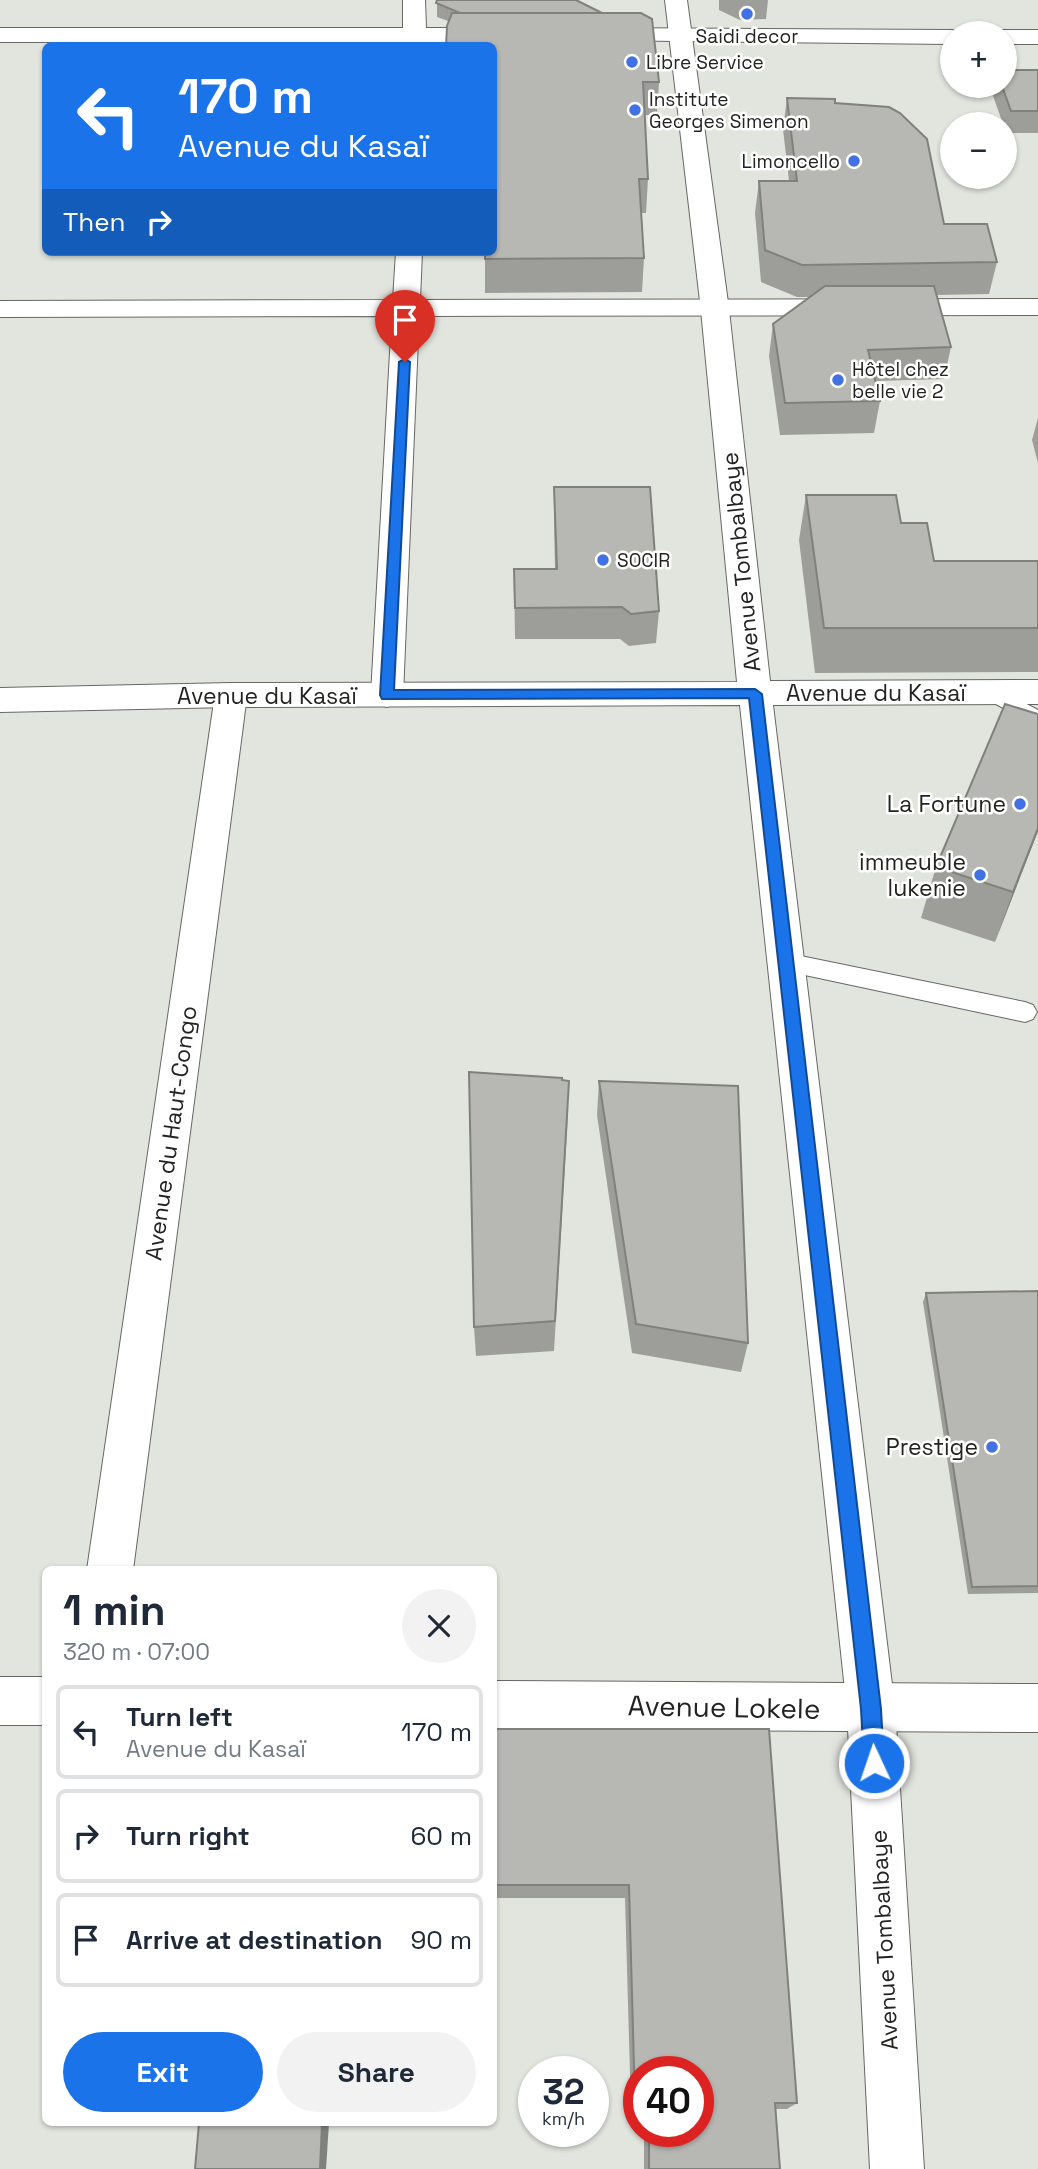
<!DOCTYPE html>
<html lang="en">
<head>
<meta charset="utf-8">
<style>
  :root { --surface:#fff; --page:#f2f2f3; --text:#1f2937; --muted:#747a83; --line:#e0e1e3; --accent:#1a73e8 }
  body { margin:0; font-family:"Space Grotesk",sans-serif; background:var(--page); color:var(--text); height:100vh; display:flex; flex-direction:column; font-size:26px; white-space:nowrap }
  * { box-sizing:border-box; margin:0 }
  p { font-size:23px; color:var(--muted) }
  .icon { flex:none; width:38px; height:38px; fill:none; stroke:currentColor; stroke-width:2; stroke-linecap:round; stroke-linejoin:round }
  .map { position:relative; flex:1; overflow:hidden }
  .drawer { position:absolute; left:42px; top:1566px; width:455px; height:560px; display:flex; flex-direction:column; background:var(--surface); border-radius:10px; box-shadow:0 2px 5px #0004 }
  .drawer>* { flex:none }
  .hud { position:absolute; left:42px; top:42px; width:455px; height:214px; border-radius:10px; box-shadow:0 2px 5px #0004; background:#1a73e8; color:#fff; overflow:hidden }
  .buttons { position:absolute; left:940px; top:21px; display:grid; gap:14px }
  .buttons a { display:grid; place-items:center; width:77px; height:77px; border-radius:50%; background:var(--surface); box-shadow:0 2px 5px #0004; font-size:35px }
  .speed { position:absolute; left:518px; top:2056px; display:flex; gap:14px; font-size:35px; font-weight:700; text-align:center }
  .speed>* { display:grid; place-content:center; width:91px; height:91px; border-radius:50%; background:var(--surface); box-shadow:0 2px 5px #0004; line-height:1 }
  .speed small { font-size:18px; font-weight:400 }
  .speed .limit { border:10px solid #d22; background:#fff; color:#111 }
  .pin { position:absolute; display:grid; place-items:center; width:60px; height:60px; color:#fff; margin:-72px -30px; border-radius:50% 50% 50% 0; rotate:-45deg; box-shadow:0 0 7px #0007 }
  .pin .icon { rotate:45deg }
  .me { position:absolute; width:77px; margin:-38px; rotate:357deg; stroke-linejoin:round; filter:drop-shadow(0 0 5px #0008) }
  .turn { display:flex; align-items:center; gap:24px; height:147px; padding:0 21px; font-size:32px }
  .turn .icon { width:91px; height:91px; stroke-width:2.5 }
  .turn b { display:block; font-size:49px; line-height:60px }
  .then { display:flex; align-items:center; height:66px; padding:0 21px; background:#0003; gap:14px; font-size:26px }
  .round { display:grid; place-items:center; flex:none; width:74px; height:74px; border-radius:37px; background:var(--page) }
  .headline { display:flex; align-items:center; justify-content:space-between; height:119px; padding:0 21px }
  h1 { font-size:42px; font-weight:700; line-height:52px }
  .button { display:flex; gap:14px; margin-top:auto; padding:14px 21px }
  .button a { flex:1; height:80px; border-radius:42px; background:var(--accent); color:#fff; font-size:28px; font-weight:700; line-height:80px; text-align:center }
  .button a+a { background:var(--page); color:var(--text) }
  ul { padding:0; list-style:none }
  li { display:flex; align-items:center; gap:21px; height:94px; margin:0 14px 10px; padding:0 7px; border:4px solid var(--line); border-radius:10px }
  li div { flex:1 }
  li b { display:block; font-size:26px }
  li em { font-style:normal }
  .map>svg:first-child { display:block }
</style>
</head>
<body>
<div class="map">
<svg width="1038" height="2169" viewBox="0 0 1038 2169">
  <rect width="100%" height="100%" fill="#e2e4de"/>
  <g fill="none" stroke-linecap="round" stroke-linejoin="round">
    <g stroke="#676864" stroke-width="2">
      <g id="lane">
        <path d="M990,685L1038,710V727L983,697L980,692L983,687Z"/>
        <path d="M786,953L1025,1002L1033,1005L1037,1012L1033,1019L1025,1022L786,971L778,969L774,962L778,955Z"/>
      </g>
    </g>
    <g stroke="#676864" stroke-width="2">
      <g id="street">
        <path d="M403,0H425L426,28H498L506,30L510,35L506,40L498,42H426L427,46H403V42H0V28H403Z"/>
        <path d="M601,28L952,30L961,33H952V44L593,40L589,35L593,30Z"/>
        <path d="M1004,30H1038V44H1004V33H995Z"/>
        <path d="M396,252H422L420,300L1038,299V315L419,316L403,695L399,703L387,707L375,703L371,695L392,316L0,317V301L393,300Z"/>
        <path d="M231,683L243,687L247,695L133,1570H87L215,695L219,687Z"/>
        <rect x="0" y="1677" width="46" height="48"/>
        <path d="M494,1681L1038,1684V1732L494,1729Z"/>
      </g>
    </g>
    <g stroke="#676864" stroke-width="2">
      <path id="secondary" d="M665,0H687L729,310L770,681L1038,680V704L773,705L895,1709L924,2169H870L847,1709L740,705L231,707L0,712V688L231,683L737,682L701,310Z"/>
    </g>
    <use href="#lane" fill="#fff" fill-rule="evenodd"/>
    <use href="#street" fill="#fff" fill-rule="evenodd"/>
    <use href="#secondary" fill="#fff" fill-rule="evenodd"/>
  </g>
  <g fill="#9d9e9a">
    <path d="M437,0L659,82L657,115H645L648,179L646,213H641L644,258L642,292L485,293V252L494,46L448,21L437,17Z"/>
    <path d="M719,0H768L766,19L740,20L719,10Z"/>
    <path d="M1038,70V133H1006L1004,124H1003L992,93L994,86H1004Z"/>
    <path d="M787,98L835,103L944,224L997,262L989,294L937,295L951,347L944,379L876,381L880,401L874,433L780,435L769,356L773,324L811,297H797L761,282L755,213L759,181H789L783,129Z"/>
    <path d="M1038,418V463L1032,440Z"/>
    <path d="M554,487L659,611L656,643L629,646L620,639H515L514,569H555L554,519Z"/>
    <path d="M806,495L901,523L934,561H1038V672L815,673L799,540Z"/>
    <path d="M1038,831L995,942L921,918L936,867Z"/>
    <path d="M599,1081L748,1343L741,1372L632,1353L597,1115Z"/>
    <path d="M568,1114L554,1351L476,1356L474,1327Z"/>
    <path d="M1038,1291V1593L968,1594L923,1302L926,1293Z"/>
    <path d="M494,1729H769L797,2103L787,2109H776L780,2169H644V2132H698L639,2072V2109H631L625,1898H494Z"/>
  </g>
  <g fill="#80817d">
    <path d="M1038,828V831L995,942L1013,892Z"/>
    <path d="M322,2123H329L326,2169H320Z"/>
  </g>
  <g fill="#b7b8b3" stroke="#80817d" stroke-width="2">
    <path d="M437,0H576L602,13H460L436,3Z"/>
    <path d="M452,13H641L652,19L659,82H643L648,179H639L644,258L485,259V252H494V46H446L447,26Z"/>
    <path d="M1004,70H1038V111H1011L1002,86H1004Z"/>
    <path d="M787,98L835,99V103L889,107L900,113L927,139L944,224H987L997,262L802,265L765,250L759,181H797Z"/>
    <path d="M825,286H934L951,347L868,350L880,401L785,403L773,324Z"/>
    <path d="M554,487H650L659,611L631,614L622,607L515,608L514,569H557Z"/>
    <path d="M806,495H896L901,523H927L934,561H1038V628H824Z"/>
    <path d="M1005,704L1038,714V828L1013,892L936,867Z"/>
    <path d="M469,1072L562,1078V1080L569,1081L555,1321L474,1327Z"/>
    <path d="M599,1081L738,1086L748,1343L636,1324Z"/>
    <path d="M1038,1291V1586L972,1587L926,1293Z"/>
    <path d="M494,1729H769L797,2103H775L780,2169H649V2132H698V2072H639V2103H635L629,1885H494Z"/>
    <path d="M199,2123H322L320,2169H195Z"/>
  </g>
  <path fill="#1a73e8" stroke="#114b97" stroke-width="2" d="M405,359L410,362L394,690L755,689L762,694L881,1709L884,1763L881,1770L874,1773L867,1770L864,1763L861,1709L749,698L382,699L380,695L399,362Z"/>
  <g fill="#4171e2" stroke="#fff" stroke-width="2.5">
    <circle cx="747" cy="14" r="7"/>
    <circle cx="632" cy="62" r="7"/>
    <circle cx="635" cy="110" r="7"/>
    <circle cx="854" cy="161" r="7"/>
    <circle cx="838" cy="380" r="7"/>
    <circle cx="603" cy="560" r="7"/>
    <circle cx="1020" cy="804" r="7"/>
    <circle cx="980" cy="875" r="7"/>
    <circle cx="992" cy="1447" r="7"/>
  </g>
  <g text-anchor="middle" stroke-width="5" stroke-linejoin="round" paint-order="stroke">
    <g font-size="19" fill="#232321" stroke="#fff" text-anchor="start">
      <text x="747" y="43" text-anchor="middle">Saidi decor</text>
      <text x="646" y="69">Libre Service</text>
      <text x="649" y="106">Institute<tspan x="649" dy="22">Georges Simenon</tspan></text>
      <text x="840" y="168" text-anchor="end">Limoncello</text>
      <text x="852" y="376">Hôtel chez<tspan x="852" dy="22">belle vie 2</tspan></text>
      <text x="617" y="567">SOCIR</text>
    </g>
    <g font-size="23" fill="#232321" stroke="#fff">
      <text transform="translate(741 562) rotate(-96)" y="8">Avenue Tombalbaye</text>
      <text x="876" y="701">Avenue du Kasaï</text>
      <text x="267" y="704">Avenue du Kasaï</text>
      <text transform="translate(171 1133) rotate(-82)" y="8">Avenue du Haut-Congo</text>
      <text transform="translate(884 1940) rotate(-93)" y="8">Avenue Tombalbaye</text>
    </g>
    <g font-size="23" fill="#232321" stroke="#fff" text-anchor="end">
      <text x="1006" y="812">La Fortune</text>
      <text x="966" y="870">immeuble<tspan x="966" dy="26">lukenie</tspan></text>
      <text x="978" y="1455">Prestige</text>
    </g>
    <g font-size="28" fill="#232321" stroke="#fff">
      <text transform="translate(724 1707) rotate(1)" y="10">Avenue Lokele</text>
    </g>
  </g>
</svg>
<div class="buttons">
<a>+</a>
<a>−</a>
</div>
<div class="speed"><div>32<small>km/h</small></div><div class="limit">40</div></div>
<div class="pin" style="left:405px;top:362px;background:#d93025"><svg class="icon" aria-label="arrive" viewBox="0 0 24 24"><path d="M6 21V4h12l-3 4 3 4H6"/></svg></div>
<svg class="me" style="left:874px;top:1763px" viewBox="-20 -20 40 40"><circle r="17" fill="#1a73e8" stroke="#fff" stroke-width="3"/><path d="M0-11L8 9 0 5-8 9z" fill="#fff"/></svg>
<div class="hud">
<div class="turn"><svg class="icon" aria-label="left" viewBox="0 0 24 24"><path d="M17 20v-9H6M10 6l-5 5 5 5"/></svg><div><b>170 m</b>Avenue du Kasaï</div></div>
<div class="then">Then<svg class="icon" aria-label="right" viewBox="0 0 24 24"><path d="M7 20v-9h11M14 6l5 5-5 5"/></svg></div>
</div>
<section class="drawer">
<div class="headline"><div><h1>1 min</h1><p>320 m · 07:00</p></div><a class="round"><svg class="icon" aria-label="close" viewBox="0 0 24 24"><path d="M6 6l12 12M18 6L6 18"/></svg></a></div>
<ul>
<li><svg class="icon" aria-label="left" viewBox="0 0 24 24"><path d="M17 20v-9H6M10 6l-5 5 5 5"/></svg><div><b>Turn left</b><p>Avenue du Kasaï</p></div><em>170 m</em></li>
<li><svg class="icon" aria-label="right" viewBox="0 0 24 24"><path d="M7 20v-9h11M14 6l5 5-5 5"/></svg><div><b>Turn right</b></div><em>60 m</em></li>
<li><svg class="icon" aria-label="arrive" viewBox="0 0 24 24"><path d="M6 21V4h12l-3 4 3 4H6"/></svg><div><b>Arrive at destination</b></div><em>90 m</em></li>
</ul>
<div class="button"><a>Exit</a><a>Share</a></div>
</section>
</div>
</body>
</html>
